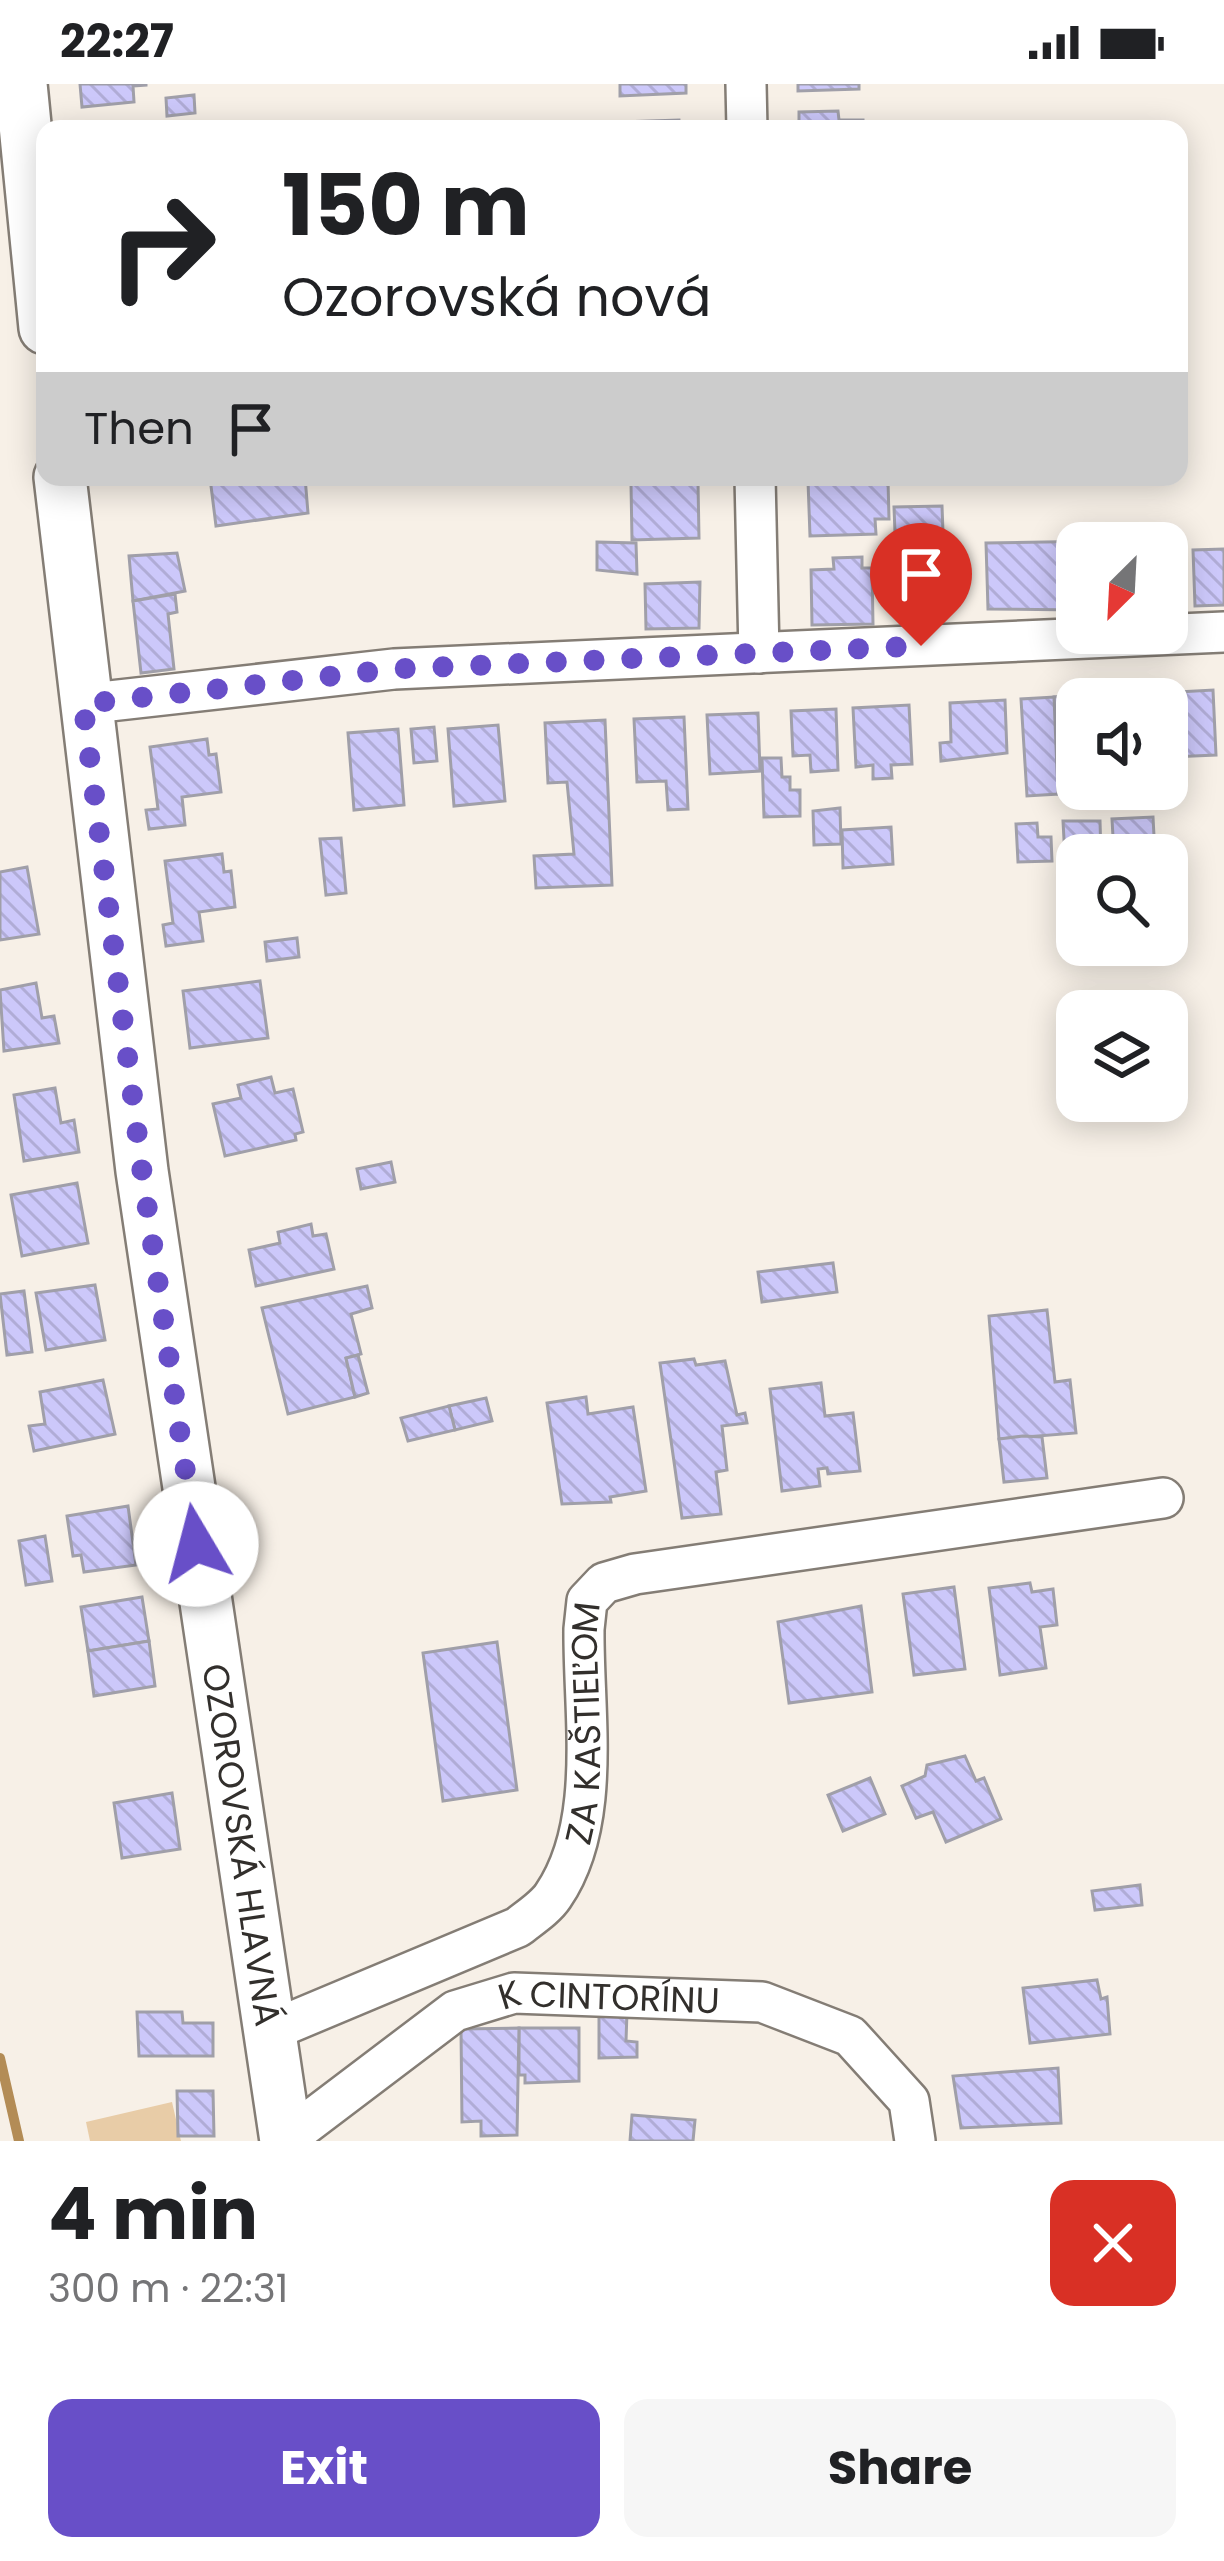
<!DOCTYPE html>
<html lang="en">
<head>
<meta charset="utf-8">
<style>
  :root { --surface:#fff; --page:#f6f6f6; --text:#202124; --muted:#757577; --accent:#684fc8 }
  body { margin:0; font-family:Poppins,sans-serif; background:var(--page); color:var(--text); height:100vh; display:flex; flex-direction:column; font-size:45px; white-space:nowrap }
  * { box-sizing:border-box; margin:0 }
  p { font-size:39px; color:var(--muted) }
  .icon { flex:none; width:66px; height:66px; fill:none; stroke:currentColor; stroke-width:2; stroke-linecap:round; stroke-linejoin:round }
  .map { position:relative; height:2057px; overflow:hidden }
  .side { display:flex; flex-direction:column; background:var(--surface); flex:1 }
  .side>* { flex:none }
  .banner { position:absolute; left:36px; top:36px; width:1152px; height:366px; border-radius:24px; box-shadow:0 6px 30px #0003; background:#fff; color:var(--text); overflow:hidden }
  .needle { width:78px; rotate:204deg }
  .fabs { position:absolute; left:1056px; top:438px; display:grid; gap:24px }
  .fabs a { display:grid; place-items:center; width:132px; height:132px; border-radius:24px; background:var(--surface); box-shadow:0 6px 30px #0003; font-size:60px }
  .pin { position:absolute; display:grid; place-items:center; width:102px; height:102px; color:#fff; margin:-123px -51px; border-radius:50% 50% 50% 0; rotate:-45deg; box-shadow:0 0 12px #0007 }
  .pin .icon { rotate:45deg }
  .me { position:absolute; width:132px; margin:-66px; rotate:352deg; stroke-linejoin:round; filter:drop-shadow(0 0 9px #0008) }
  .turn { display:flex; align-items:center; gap:42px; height:252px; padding:0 48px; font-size:54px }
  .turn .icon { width:156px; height:156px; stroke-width:2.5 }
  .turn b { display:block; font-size:84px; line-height:102px }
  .then { display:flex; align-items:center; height:114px; padding:0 48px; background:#0003; gap:24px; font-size:45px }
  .round { display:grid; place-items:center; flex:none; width:126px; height:126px; border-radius:24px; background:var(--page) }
  .summary { display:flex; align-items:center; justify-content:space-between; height:204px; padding:0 48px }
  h1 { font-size:72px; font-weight:700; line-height:90px }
  .action { display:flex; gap:24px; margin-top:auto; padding:24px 48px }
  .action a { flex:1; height:138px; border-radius:24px; background:var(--accent); color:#fff; font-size:48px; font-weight:700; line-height:138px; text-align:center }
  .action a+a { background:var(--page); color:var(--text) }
  .status { display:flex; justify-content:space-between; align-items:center; height:84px; padding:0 60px; background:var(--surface); direction:ltr }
  .status svg { height:33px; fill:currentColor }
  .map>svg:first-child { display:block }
</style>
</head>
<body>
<div class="status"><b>22:27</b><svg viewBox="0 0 49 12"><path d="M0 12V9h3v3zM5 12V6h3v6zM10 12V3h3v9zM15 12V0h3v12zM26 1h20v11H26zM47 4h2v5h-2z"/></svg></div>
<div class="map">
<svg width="1224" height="2057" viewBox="0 0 1224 2057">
  <defs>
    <pattern id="building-back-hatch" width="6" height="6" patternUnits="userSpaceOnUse" patternTransform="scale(3)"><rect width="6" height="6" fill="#ccc8fa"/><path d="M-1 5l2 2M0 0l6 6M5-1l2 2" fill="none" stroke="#b0acd6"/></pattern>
  </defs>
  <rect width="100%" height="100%" fill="#f7f0e7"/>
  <path fill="#e8cca7" d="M172,2018L181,2057H90L86,2038Z"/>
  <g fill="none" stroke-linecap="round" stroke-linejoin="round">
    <path stroke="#b38c56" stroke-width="10" d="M0,1974L19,2057"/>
  </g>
  <g fill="url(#building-back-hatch)" stroke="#a09fa9" stroke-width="3">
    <path d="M80,0H146V1L133,2L134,18L82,23Z"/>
    <path d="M620,0H686V9L620,12Z"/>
    <path d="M798,0H859V5L798,7Z"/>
    <path d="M194,11L195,29L167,32L166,14Z"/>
    <path d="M838,27L839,36H863V45H799V28Z"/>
    <path d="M679,36L680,45H621V38Z"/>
    <path d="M305,393L308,429L216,442L210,394Z"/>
    <path d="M650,393L698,398L699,454L632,456L631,400L650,399Z"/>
    <path d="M888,396L889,435H875L876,450L810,452L808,397Z"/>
    <path d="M942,422L943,448L895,449L894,423Z"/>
    <path d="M1103,457L1077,459V526L988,525L986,459Z"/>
    <path d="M597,458L636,459L637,490L597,486Z"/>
    <path d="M1224,465V521L1195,522L1193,466Z"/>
    <path d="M177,469L185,507L133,517L129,472Z"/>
    <path d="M862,473V484H872L873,540L812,541L811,486L834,485L833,474Z"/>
    <path d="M700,498L699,544L646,545L645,500Z"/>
    <path d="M175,510L177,528L168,530L174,585L141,589L133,517Z"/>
    <path d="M1213,606L1216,671L1171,673L1167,615H1160V609Z"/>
    <path d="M1085,611L1077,615V705L1090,708L1058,710L1054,613Z"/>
    <path d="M1054,613L1058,710L1027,712L1021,615Z"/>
    <path d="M1005,616L1007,669L941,677L940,659L951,658L950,619Z"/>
    <path d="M909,621L912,680L891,681L892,694L873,695V681L856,683L853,624Z"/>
    <path d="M836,625L838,686L811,688L810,671L793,672L791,627Z"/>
    <path d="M758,629L760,687L710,690L707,631Z"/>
    <path d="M684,633L688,725L668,726L666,697L637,698L634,635Z"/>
    <path d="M605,636L612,801L536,804L534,772L574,770L567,698L548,699L545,639Z"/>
    <path d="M498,641L505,717L454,722L448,645Z"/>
    <path d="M434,643L437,677L414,679L411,645Z"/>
    <path d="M398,645L404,721L354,726L348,649Z"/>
    <path d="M207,655L209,671L216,670L221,708L182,713L185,741L149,745L146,726L158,725L150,663Z"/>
    <path d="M762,674H781L782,693H790V706H800V732L764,733Z"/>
    <path d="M840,724L841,760L814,761L813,727Z"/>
    <path d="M1153,733L1155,771H1114L1112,735Z"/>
    <path d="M1063,737H1100L1101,771L1065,774Z"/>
    <path d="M1037,739L1038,753H1051L1052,777L1018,778L1016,740Z"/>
    <path d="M891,743L893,780L843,784L842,746Z"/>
    <path d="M341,754L346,809L326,811L320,755Z"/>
    <path d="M222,770L224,788L231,787L235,823L199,828L203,857L166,862L163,841L173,839L165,777Z"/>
    <path d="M27,783L39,850L0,856V788Z"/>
    <path d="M297,854L299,873L267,877L265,858Z"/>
    <path d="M260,897L268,954L190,964L183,907Z"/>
    <path d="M36,899L42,934L54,932L59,959L4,967L0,906Z"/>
    <path d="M271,993L275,1009L293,1005L303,1048L295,1050L296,1056L225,1072L213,1020L241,1014L238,1001Z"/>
    <path d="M55,1004L61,1039L74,1036L79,1068L24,1077L14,1011Z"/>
    <path d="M391,1078L395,1098L361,1105L357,1085Z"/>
    <path d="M77,1099L88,1159L22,1172L11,1111Z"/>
    <path d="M311,1140L313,1152L326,1150L334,1185L256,1202L249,1166L280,1159L278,1148Z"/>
    <path d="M833,1179L837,1208L762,1218L758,1188Z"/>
    <path d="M95,1201L105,1256L46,1266L36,1209Z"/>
    <path d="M367,1202L372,1224L351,1230L361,1270L346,1274L355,1313L288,1330L262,1224Z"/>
    <path d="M24,1207L32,1268L7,1271L0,1210Z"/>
    <path d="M1047,1226L1055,1298L1070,1296L1076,1349L999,1355L989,1232Z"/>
    <path d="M358,1271L368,1309L355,1313L346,1274Z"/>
    <path d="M694,1275L696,1281L725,1277L737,1331L745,1329L747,1339L722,1342L727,1386L716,1388L721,1430L682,1434L660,1279Z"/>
    <path d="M103,1296L115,1350L34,1367L29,1342L45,1340L40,1308Z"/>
    <path d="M821,1299L825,1332L853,1329L860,1387L828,1390L827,1384L818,1385L820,1402L782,1407L770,1305Z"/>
    <path d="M586,1313L588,1330L633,1323L646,1407L610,1413L611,1418L562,1420L547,1319Z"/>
    <path d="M486,1314L492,1337L455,1346L449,1322Z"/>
    <path d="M449,1322L455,1346L408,1357L401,1334Z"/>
    <path d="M1023,1352L1042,1353L1047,1394L1004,1398L999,1355Z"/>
    <path d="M128,1422L136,1481L84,1488L81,1471L73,1472L67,1432Z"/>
    <path d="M45,1452L52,1497L26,1501L19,1457Z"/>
    <path d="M1030,1499L1032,1508L1053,1505L1057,1541L1040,1543L1046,1584L1000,1591L989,1504Z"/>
    <path d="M954,1503L965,1585L914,1591L903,1510Z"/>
    <path d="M142,1513L149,1557L88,1567L81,1523Z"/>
    <path d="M861,1522L872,1608L789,1619L778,1538Z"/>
    <path d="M149,1557L155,1602L94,1612L88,1567Z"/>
    <path d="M497,1558L517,1706L443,1717L423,1569Z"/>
    <path d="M965,1672L976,1697L984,1694L1001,1735L946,1758L933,1728L916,1734L902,1702L925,1692L927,1681Z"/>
    <path d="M870,1694L885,1730L843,1747L828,1711Z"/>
    <path d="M172,1709L180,1765L122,1774L114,1719Z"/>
    <path d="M1140,1801L1142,1821L1095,1826L1092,1807Z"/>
    <path d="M1097,1896L1101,1915L1107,1913L1110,1950L1030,1959L1023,1904Z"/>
    <path d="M137,1928H182L183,1939H213V1972H139Z"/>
    <path d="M599,1928H627L626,1957L637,1958V1973L599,1974Z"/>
    <path d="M519,1944H579V1997L525,1999V1991H519Z"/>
    <path d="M519,1944L517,2051L481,2052V2037L462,2038L461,1945Z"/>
    <path d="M1058,1984L1061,2039L961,2044L953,1992Z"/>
    <path d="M177,2007H213L214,2052H178Z"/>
    <path d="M632,2031L695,2036L693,2057H630Z"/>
  </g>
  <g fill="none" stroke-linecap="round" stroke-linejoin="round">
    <g stroke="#847d75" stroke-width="44">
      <g id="minor">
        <path d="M746,0L747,45"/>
        <path d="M755,393L759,569"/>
        <path d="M83,620L394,585L1224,548"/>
        <path id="s1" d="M270,1947L518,1843C529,1834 545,1824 553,1812C603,1739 583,1629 584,1545L587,1517L604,1499L635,1490L1163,1414"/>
        <path id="s2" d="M286,2055L455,1927L514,1909L762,1918L850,1952L909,2017L915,2057"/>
      </g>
    </g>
    <g stroke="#847d75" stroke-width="56">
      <g id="tertiary">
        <path d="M21,0L45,244"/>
        <path id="s3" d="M60,393L142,1087L286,2057"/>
      </g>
    </g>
    <use href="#minor" stroke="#fff" stroke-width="39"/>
    <use href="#tertiary" stroke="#fff" stroke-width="51"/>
  </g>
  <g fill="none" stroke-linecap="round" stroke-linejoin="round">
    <path stroke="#684fc8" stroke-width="21" stroke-dasharray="0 37.8" d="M196,1460L142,1087L83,620L394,585L921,562"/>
  </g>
  <g text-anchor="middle" stroke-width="9" stroke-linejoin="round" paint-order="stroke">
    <g font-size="36" fill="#322f2c" stroke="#f7f0e7">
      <text dy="13" stroke="none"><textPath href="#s1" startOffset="495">ZA KAŠTIEĽOM</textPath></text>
      <text dy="13" stroke="none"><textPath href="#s3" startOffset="1380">OZOROVSKÁ HLAVNÁ</textPath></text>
      <text dy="13" stroke="none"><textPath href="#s2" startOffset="369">K CINTORÍNU</textPath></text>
    </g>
  </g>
</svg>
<div class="fabs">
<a><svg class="needle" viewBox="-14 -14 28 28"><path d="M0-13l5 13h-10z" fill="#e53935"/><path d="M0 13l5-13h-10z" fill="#757577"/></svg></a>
<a><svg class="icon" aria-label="sound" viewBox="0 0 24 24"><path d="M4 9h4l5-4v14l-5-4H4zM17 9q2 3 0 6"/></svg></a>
<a><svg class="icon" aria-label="search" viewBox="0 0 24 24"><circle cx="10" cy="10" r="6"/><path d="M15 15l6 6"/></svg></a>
<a><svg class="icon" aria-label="layers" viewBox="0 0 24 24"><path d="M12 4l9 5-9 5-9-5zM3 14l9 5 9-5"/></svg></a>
</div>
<div class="pin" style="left:921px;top:562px;background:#d93025"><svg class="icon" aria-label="arrive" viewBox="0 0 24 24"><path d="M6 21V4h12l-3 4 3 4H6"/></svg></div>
<svg class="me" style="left:196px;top:1460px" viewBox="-20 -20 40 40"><circle r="19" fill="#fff"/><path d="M0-13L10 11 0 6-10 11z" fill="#684fc8"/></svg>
<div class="banner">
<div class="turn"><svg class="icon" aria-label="right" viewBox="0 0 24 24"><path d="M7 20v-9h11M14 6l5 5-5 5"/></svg><div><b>150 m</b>Ozorovská nová</div></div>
<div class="then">Then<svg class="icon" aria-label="arrive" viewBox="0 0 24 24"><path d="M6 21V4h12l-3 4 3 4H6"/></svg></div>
</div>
</div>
<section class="side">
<div class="summary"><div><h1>4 min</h1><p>300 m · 22:31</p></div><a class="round" style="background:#d93025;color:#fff"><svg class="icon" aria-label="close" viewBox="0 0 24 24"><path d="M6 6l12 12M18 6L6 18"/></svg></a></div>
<div class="action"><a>Exit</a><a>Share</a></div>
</section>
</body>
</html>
